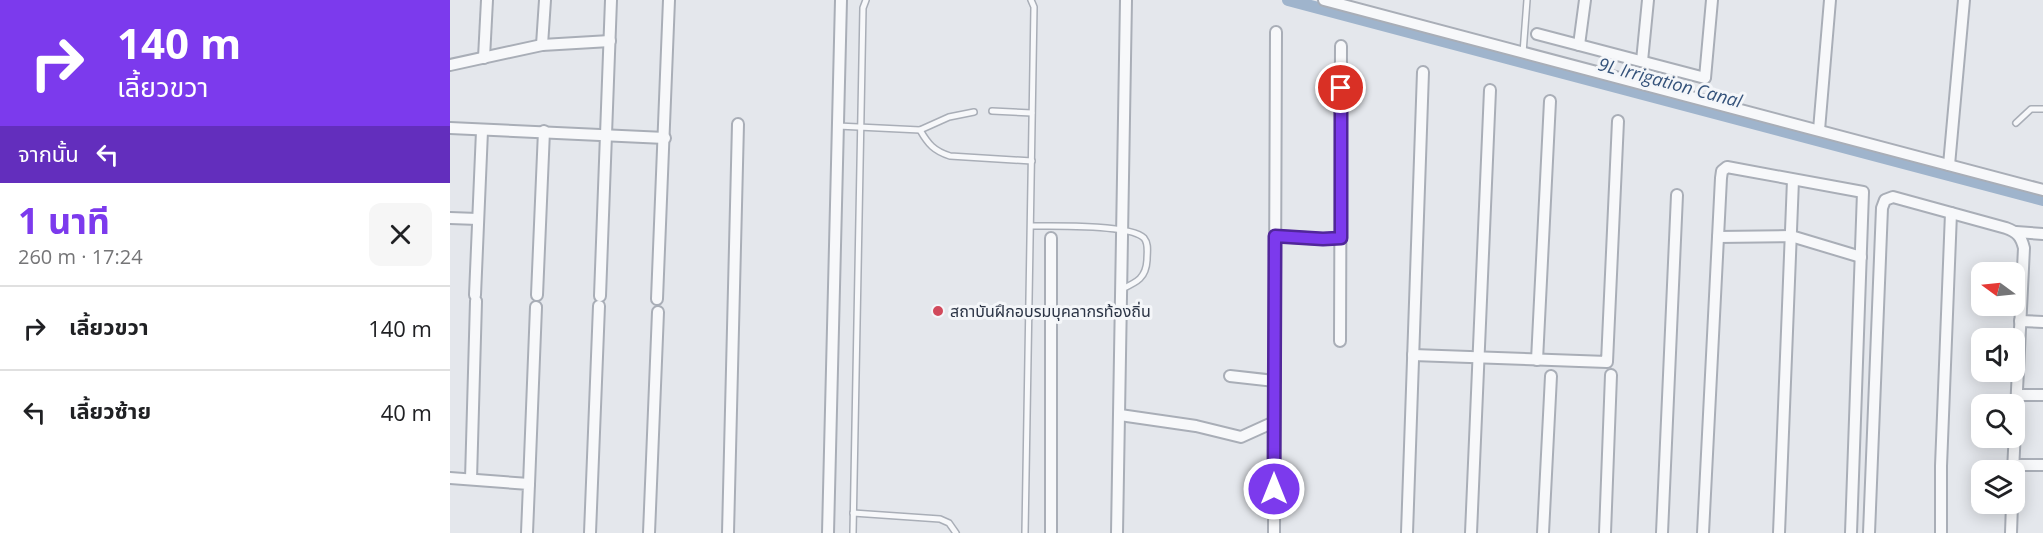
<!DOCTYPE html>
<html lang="th">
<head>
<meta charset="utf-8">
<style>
  :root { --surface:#fff; --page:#f6f6f6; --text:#202124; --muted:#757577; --line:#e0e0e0; --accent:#7c3aed }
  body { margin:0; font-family:"Open Sans","Noto Sans Thai",sans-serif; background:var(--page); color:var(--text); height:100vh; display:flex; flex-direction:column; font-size:22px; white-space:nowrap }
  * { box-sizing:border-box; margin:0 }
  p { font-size:20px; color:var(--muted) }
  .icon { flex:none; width:33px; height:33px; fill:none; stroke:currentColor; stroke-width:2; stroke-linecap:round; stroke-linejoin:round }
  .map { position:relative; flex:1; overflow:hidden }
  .details { display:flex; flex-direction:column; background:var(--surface); width:450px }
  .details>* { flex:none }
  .top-card { background:#7c3aed; color:#fff; overflow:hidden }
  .needle { width:39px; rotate:285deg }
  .tools { position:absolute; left:1521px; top:262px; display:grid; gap:12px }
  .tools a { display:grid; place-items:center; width:54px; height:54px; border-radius:12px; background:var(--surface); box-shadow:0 3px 15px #0003; font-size:30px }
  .pin { position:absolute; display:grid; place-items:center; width:51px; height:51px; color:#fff; margin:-26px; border:3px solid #fff; border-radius:50%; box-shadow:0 2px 6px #0007 }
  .me { position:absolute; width:66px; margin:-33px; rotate:0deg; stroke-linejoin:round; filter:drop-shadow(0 0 4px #0008) }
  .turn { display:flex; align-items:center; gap:21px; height:126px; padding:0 18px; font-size:27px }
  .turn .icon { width:78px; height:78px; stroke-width:2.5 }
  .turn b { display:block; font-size:42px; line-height:51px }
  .then { display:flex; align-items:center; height:57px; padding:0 18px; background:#0003; gap:12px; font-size:22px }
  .round { display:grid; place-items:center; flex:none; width:63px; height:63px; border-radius:12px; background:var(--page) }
  .headline { display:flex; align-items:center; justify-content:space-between; height:102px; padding:0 18px }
  h1 { font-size:36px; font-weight:700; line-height:45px; color:var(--accent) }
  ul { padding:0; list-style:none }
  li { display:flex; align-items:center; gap:18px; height:84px; padding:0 18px; border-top:2px solid var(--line) }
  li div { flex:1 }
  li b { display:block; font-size:22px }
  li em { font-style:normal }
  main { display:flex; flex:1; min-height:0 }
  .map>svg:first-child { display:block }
</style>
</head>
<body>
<main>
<section class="details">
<div class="top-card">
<div class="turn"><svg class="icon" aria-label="right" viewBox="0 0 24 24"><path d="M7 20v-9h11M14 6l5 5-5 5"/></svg><div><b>140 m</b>เลี้ยวขวา</div></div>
<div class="then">จากนั้น<svg class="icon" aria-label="left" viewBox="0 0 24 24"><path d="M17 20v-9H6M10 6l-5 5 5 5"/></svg></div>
</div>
<div class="headline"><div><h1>1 นาที</h1><p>260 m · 17:24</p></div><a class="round"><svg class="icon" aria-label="close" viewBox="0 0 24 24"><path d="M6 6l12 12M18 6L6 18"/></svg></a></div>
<ul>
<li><svg class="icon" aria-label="right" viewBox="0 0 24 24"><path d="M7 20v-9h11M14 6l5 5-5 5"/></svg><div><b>เลี้ยวขวา</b></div><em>140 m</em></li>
<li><svg class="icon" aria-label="left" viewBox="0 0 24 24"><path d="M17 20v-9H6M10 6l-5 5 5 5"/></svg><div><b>เลี้ยวซ้าย</b></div><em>40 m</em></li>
</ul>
</section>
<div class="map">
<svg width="1593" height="533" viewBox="0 0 1593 533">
  <rect width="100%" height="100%" fill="#e4e7ec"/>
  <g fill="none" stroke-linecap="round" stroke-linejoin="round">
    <path stroke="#9fb4cc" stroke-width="12" d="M838,0L1593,200"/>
    <g stroke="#a9aeb7" stroke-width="8">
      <g id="lane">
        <path d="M1073,53L1077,0"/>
        <path d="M542,111L582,113"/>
        <path d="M1566,123L1581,109H1593"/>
        <path d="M388,126L470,130L499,117L524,112"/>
        <path d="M470,130C478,144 484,151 500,156L582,161"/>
        <path d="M581,226C602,226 681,224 694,238C699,244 697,252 697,260C696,278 687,282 672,289"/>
        <path d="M403,513L490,519L499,523L506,533"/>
        <path d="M403,533L413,8L416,0"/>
        <path d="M575,533L584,7L581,0"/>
      </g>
    </g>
    <g stroke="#a9aeb7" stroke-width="14">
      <g id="street">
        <path d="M874,0L1593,190"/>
        <path d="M1087,34L1255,78L1262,0"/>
        <path d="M92,45L95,0"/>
        <path d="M1129,45L1135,0"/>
        <path d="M34,58L37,0"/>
        <path d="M1192,61L1198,0"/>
        <path d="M0,65L92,45L160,41"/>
        <path d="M0,128L215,138"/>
        <path d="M1369,130L1380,0"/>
        <path d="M1499,165L1514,0"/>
        <path d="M0,218L28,219"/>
        <path d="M1566,232L1593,234"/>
        <path d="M825,236L873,239L891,238"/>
        <path d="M1268,237L1341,236L1411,257"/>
        <path d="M601,238V533"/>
        <path d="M25,295L32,131"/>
        <path d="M87,295L94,131"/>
        <path d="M150,296L161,0"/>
        <path d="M207,299L219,0"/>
        <path d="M1570,321L1593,322"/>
        <path d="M890,341L891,46"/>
        <path d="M963,355L1157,362L1168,121"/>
        <path d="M1087,360L1100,101"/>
        <path d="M780,376L825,381"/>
        <path d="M1567,395H1593"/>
        <path d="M670,415L746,426L791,437L824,422"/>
        <path d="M1564,465H1593"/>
        <path d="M0,478L79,484L77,533"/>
        <path d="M21,479L26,301"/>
        <path d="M79,484L86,307"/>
        <path d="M140,533L149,306"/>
        <path d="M199,533L208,312"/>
        <path d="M278,533L288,124"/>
        <path d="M378,533L391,0"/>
        <path d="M667,533L676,0"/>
        <path d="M824,533L826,32"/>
        <path d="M957,533L973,72"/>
        <path d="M1021,533L1040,90"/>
        <path d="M1093,533L1101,376"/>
        <path d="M1155,533L1161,375"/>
        <path d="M1212,533L1227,195"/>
        <path d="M1253,533L1271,178L1272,171L1277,167L1413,192L1401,533"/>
        <path d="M1329,533L1343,180"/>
        <path d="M1419,533L1432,208L1435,200L1443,197L1556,228C1567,232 1571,236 1574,248L1563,471"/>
        <path d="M1491,533V466L1501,213"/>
        <path d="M1561,533L1562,504"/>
      </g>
    </g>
    <use href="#lane" stroke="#f7f8fa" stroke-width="5"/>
    <use href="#street" stroke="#f7f8fa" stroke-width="10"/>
  </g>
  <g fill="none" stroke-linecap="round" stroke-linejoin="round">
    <g stroke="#51269a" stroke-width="15">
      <path id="route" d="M824,489L825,236L873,239L891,238V88"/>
    </g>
    <use href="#route" stroke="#7c3aed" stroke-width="10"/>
  </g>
  <circle fill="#d1495b" stroke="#f4f6f9" stroke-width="2" cx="488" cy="311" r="6"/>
  <g text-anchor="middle" stroke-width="6" stroke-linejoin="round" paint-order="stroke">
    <g font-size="16" fill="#2b3445" stroke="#f4f6f9" text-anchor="start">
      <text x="500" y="317">สถาบันฝึกอบรมบุคลากรท้องถิ่น</text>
    </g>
    <g font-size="18" font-style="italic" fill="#34527a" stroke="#f4f6f9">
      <text transform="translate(1220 83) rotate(15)" y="6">9L Irrigation Canal</text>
    </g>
  </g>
</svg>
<div class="tools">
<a><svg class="needle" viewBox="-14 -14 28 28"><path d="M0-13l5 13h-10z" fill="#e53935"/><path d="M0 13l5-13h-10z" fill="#757577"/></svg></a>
<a><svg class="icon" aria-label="sound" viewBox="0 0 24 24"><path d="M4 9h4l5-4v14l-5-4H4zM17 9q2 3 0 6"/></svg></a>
<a><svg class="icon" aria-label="search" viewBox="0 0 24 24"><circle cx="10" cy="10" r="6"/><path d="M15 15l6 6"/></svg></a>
<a><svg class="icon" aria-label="layers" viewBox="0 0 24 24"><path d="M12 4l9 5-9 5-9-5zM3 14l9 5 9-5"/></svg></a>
</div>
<div class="pin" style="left:891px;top:88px;background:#d93025"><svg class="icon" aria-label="arrive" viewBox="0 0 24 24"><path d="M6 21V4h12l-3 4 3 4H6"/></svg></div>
<svg class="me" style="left:824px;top:489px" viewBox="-20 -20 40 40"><circle r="17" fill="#7c3aed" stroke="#fff" stroke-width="3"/><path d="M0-11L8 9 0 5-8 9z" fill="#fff"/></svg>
</div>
</main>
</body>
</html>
